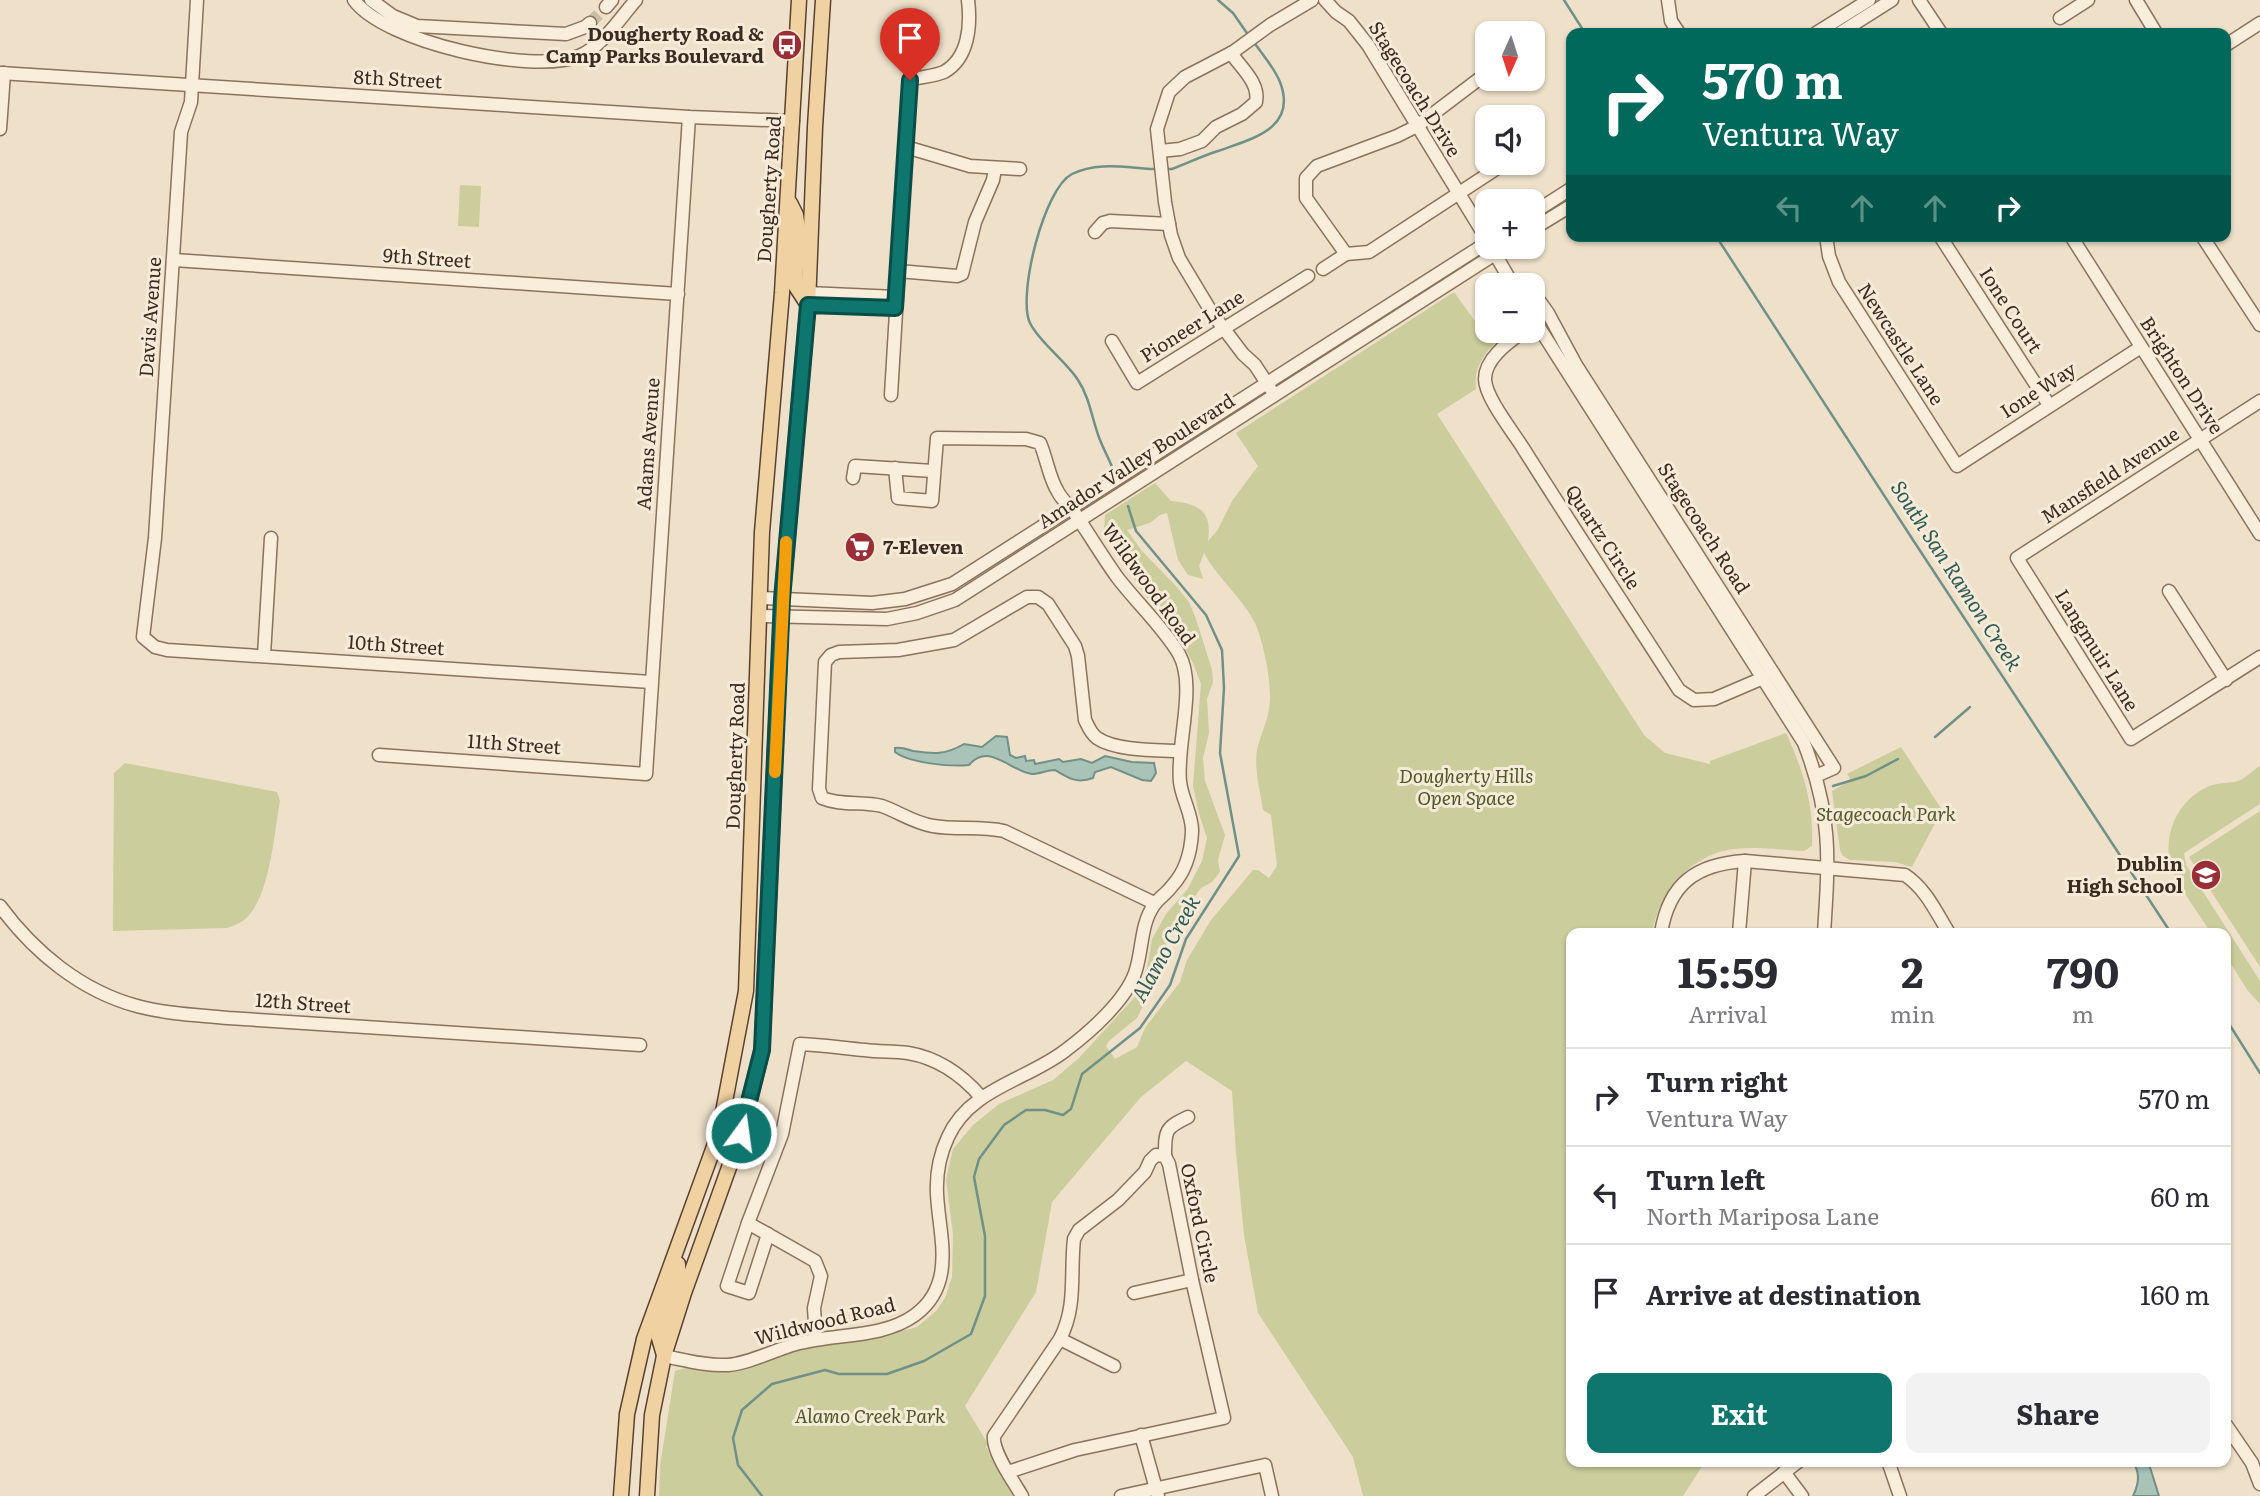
<!DOCTYPE html>
<html lang="en">
<head>
<meta charset="utf-8">
<style>
  :root { --surface:#fff; --page:#f2f2f3; --text:#2b2b33; --muted:#7c7c81; --line:#e1e1e2; --accent:#0f766e }
  body { margin:0; font-family:Literata,serif; background:var(--page); color:var(--text); height:100vh; display:flex; flex-direction:column; font-size:26px; white-space:nowrap }
  * { box-sizing:border-box; margin:0 }
  p { font-size:23px; color:var(--muted) }
  .icon { flex:none; width:38px; height:38px; fill:none; stroke:currentColor; stroke-width:2; stroke-linecap:round; stroke-linejoin:round }
  .map { position:relative; flex:1; overflow:hidden }
  .details { position:absolute; left:1566px; top:928px; width:665px; height:539px; display:flex; flex-direction:column; background:var(--surface); border-radius:14px; box-shadow:0 2px 5px #0004 }
  .details>* { flex:none }
  .top-card { position:absolute; left:1566px; top:28px; width:665px; height:214px; border-radius:14px; box-shadow:0 2px 5px #0004; background:#00695c; color:#fff; overflow:hidden }
  .needle { width:46px; rotate:183deg }
  .tools { position:absolute; left:1475px; top:21px; display:grid; gap:14px }
  .tools a { display:grid; place-items:center; width:70px; height:70px; border-radius:14px; background:var(--surface); box-shadow:0 2px 5px #0004; font-size:35px }
  .pin { position:absolute; display:grid; place-items:center; width:60px; height:60px; color:#fff; margin:-72px -30px; border-radius:50% 50% 50% 0; rotate:-45deg; box-shadow:0 0 7px #0007 }
  .pin .icon { rotate:45deg }
  .me { position:absolute; width:77px; margin:-38px; rotate:14deg; stroke-linejoin:round; filter:drop-shadow(0 0 5px #0008) }
  .turn { display:flex; align-items:center; gap:24px; height:147px; padding:0 21px; font-size:32px }
  .turn .icon { width:91px; height:91px; stroke-width:2.5 }
  .turn b { display:block; font-size:49px; line-height:60px }
  .lanes { display:flex; align-items:center; height:66px; padding:0 21px; background:#0003; justify-content:center; gap:35px; direction:ltr }
  .lanes .off { opacity:.35 }
  .eta { display:flex; justify-content:space-evenly; align-items:center; height:119px; text-align:center }
  .eta b { font-size:42px; font-weight:700; line-height:49px }
  .button { display:flex; gap:14px; margin-top:auto; padding:14px 21px }
  .button a { flex:1; height:80px; border-radius:14px; background:var(--accent); color:#fff; font-size:28px; font-weight:700; line-height:80px; text-align:center }
  .button a+a { background:var(--page); color:var(--text) }
  ul { padding:0; list-style:none }
  li { display:flex; align-items:center; gap:21px; height:98px; padding:0 21px; border-top:2px solid var(--line) }
  li div { flex:1 }
  li b { display:block; font-size:26px }
  li em { font-style:normal }
  .map>svg:first-child { display:block }
</style>
</head>
<body>
<div class="map">
<svg width="2260" height="1496" viewBox="0 0 2260 1496">
  <rect width="100%" height="100%" fill="#eee0c9"/>
  <g fill="#cbcd9c" fill-rule="evenodd">
    <path d="M460,185L481,186L479,227L458,226Z"/>
    <path d="M1454,292L1480,328L1487,324L1488,331H1509C1490,347 1473,362 1476,389L1437,414L1644,735L1665,753L1710,764V761L1786,733C1803,770 1814,804 1812,846L1804,851C1778,850 1748,845 1723,851C1684,862 1659,895 1652,933H1572V1461H1701L1703,1465L1683,1496H1363L1353,1457L1258,1313L1244,1235L1236,1152L1232,1091L1186,1061L1141,1097L1052,1202L1036,1292L965,1406L988,1444L986,1447L1013,1496H659L660,1466L675,1371L689,1367L700,1371L742,1367L814,1345L910,1329L917,1327L936,1311L945,1298L952,1277L953,1235L946,1179L953,1149L973,1125L999,1104L1053,1080L1079,1058L1135,997L1146,974L1152,939L1166,914L1187,890L1202,861L1207,838L1199,814L1193,786L1201,684L1193,663L1182,642L1157,612L1110,545L1104,531L1105,515L1155,483L1171,501C1200,504 1212,511 1208,541L1217,531L1232,501L1258,466L1236,433ZM1167,513L1178,560L1188,575L1203,579L1199,566L1204,553C1218,579 1242,597 1255,623C1264,643 1273,687 1269,709C1267,723 1260,736 1257,750C1254,769 1260,791 1263,810L1271,815L1277,866L1269,878L1258,870H1253L1211,920L1187,960L1180,982L1145,1028L1137,1047L1115,1059L1106,1046L1109,1041L1137,1018L1163,966L1164,950L1173,927L1201,888L1212,882L1220,872L1218,860L1225,835L1205,781L1203,758L1209,733L1207,699L1213,682L1212,670L1196,619L1189,602L1176,586L1142,551L1127,530L1150,523L1160,515Z"/>
    <path d="M1901,747L1942,810L1912,867L1895,862L1850,860L1843,856L1840,850L1832,791L1851,780L1847,774Z"/>
    <path d="M125,763L277,792L280,801C274,833 270,901 243,921C238,924 232,926 227,928L113,931L114,773Z"/>
    <path d="M2260,766V804L2184,853L2186,865L2260,981V1004L2248,991L2226,956V933H2211C2201,917 2177,884 2172,869C2161,837 2177,801 2207,787C2217,782 2229,784 2238,781C2246,778 2253,770 2260,766Z"/>
    <path d="M2260,811V967L2189,857Z"/>
  </g>
  <g fill="#a9c3b9" stroke="#709187" stroke-width="2">
    <path d="M996,736L1007,737L1010,755L1016,758L1025,756L1026,761L1034,760L1035,764L1059,759L1063,762L1081,759L1092,763L1105,756L1132,762L1154,763L1156,773L1151,781L1142,780L1111,767L1095,772L1093,778C1077,784 1068,778 1055,770C1047,770 1040,774 1032,774C1011,772 989,741 969,765C951,767 909,763 895,752V748C903,747 906,749 913,751C934,754 945,755 964,744L982,747Z"/>
    <path d="M2132,1461H2148L2159,1496H2133C2139,1484 2141,1472 2132,1461Z"/>
  </g>
  <g fill="none" stroke-linecap="round" stroke-linejoin="round">
    <g stroke="#709187" stroke-width="2.5">
      <path d="M1218,0L1233,13L1249,36"/>
      <path d="M1564,0L1585,33"/>
      <path d="M1166,169H1172C1188,163 1202,156 1218,151C1251,139 1298,129 1280,82C1274,67 1262,54 1253,41"/>
      <path d="M1716,236L1913,540L2171,933"/>
      <path d="M1113,469C1109,459 1104,450 1100,440C1092,420 1090,398 1078,380C1066,361 1039,342 1030,323C1017,296 1044,188 1072,174C1098,161 1127,168 1155,169"/>
      <path d="M1935,737L1970,707"/>
      <path d="M1833,786L1866,776L1898,759"/>
      <path d="M2226,1019L2260,1073"/>
      <path d="M762,1496L738,1465L733,1438L742,1410L772,1384L825,1370L839,1374H887L924,1361L971,1334L985,1296V1236L974,1177L979,1159L1004,1125L1026,1110H1045L1063,1115L1071,1109L1082,1074L1140,1028L1170,985L1186,939L1239,856L1220,753L1224,688L1222,650L1206,615L1136,531L1128,506"/>
    </g>
    <path stroke="#cabca7" stroke-width="12" stroke-dasharray="12 6" stroke-linecap="butt" d="M590,23L606,7"/>
    <g stroke="#8b725d" stroke-width="15">
      <g id="minor">
        <path d="M197,0L191,102L181,132L155,538L143,637L155,647L167,650L651,682"/>
        <path d="M354,0C384,42 532,75 579,56C603,46 619,19 636,0"/>
        <path d="M371,0L393,16L417,26L566,34L585,27L590,23"/>
        <path d="M1325,0L1336,12L1349,21L1368,45L1488,241"/>
        <path d="M1668,0L1671,21L1679,33"/>
        <path d="M1919,0L1941,33"/>
        <path d="M2136,0L2156,33"/>
        <path d="M606,7L612,0"/>
        <path d="M2060,18L2088,0"/>
        <path d="M1816,33L1869,0"/>
        <path d="M1840,33L1892,0"/>
        <path d="M2226,45L2260,23"/>
        <path d="M0,73L689,117L793,121"/>
        <path d="M1483,76L1417,126L1397,136L1317,166L1306,178V198L1346,254L1369,252L1505,163"/>
        <path d="M0,129L4,73"/>
        <path d="M906,147L970,166L1020,169"/>
        <path d="M1160,151L1180,149L1202,141L1216,127L1242,114L1256,102C1260,83 1241,68 1231,53"/>
        <path d="M1533,213L1572,188"/>
        <path d="M1533,229L1572,205"/>
        <path d="M1095,232L1103,223L1110,221L1169,224"/>
        <path d="M1826,236L1829,256L1839,282L1957,466L2141,347"/>
        <path d="M1940,236L2049,405"/>
        <path d="M2071,236L2260,534"/>
        <path d="M2202,236L2260,325"/>
        <path d="M1491,247L1513,285"/>
        <path d="M174,260L678,294"/>
        <path d="M1323,269L1346,254"/>
        <path d="M898,271L957,276L962,274L975,222L993,180L995,169"/>
        <path d="M1533,292L1548,313L1576,365L1834,768L1816,776"/>
        <path d="M808,293L896,297"/>
        <path d="M808,305L895,308"/>
        <path d="M1533,318L1804,743C1832,815 1829,858 1824,933"/>
        <path d="M1524,331C1509,342 1485,358 1485,379C1485,397 1513,432 1523,448C1574,529 1627,609 1679,690L1694,700L1714,699L1763,678"/>
        <path d="M1112,341L1137,383L1308,276"/>
        <path d="M1270,388L1255,365L1243,354L1212,313L1179,258L1171,235L1165,202L1157,129L1169,92L1185,77L1233,52L1270,25L1312,0"/>
        <path d="M891,395L910,80C920,77 935,76 944,72C969,58 971,25 968,0"/>
        <path d="M2260,401L2017,558L2131,739L2260,657"/>
        <path d="M853,478L855,466L933,471"/>
        <path d="M2169,591L2226,680"/>
        <path d="M760,598L872,603L905,599L952,584L1488,242"/>
        <path d="M759,616L887,619L917,613L955,600L1506,247"/>
        <path d="M264,655L271,538"/>
        <path d="M379,755L646,774L689,117"/>
        <path d="M1154,903L1004,831C980,826 956,830 933,826C914,823 899,812 882,806C862,801 841,806 822,798L819,789L825,662L831,655L839,652L898,650L954,640L1027,597H1038L1048,604L1075,646L1078,656L1085,720C1088,726 1091,734 1097,738C1116,751 1156,750 1179,751"/>
        <path d="M0,906C34,952 81,991 137,1006C167,1014 197,1015 228,1018L640,1045"/>
        <path d="M1661,933C1669,883 1697,864 1745,861L1905,875C1926,889 1936,912 1949,933"/>
        <path d="M1739,933L1745,861"/>
        <path d="M1165,1156C1165,1130 1165,1128 1188,1117"/>
        <path d="M748,1223L727,1286L749,1293L768,1234"/>
        <path d="M1134,1293L1192,1280"/>
        <path d="M816,1339L814,1308L821,1276L815,1261L748,1223L782,1134L800,1044C822,1045 843,1048 865,1050C879,1052 894,1051 908,1053C938,1058 962,1075 981,1097"/>
        <path d="M1060,1339L1114,1366"/>
        <path d="M664,1356C685,1360 706,1366 728,1365C751,1363 774,1350 796,1344C835,1333 882,1339 915,1315C957,1284 939,1236 937,1194C936,1174 940,1154 948,1137C970,1088 1028,1080 1066,1050C1090,1032 1125,1001 1135,973C1143,950 1140,925 1154,905C1159,898 1167,893 1172,886C1186,871 1191,852 1192,832C1193,816 1182,799 1180,782C1176,744 1197,686 1179,654C1164,628 1136,602 1117,577C1102,556 1089,534 1074,512C1069,505 1062,500 1058,492C1049,478 1047,459 1040,443L1026,439L937,438L932,501L898,498L895,468"/>
        <path d="M2226,1425L2252,1463L2260,1484"/>
        <path d="M1141,1435L1158,1496"/>
        <path d="M1888,1461L1900,1496"/>
        <path d="M1008,1472L1075,1450L1224,1418L1192,1280L1169,1164L1165,1156L1156,1155L1150,1161L1145,1172L1118,1200L1079,1230L1074,1239C1070,1275 1077,1306 1060,1339L994,1436C992,1452 1014,1482 1022,1496"/>
        <path d="M1784,1472L1802,1496"/>
        <path d="M1121,1496L1265,1465L1272,1496"/>
        <path d="M1754,1496L1799,1461"/>
      </g>
    </g>
    <g stroke="#594131" stroke-width="17">
      <g id="major">
        <path d="M790,203L796,215L798,229L795,285L808,305"/>
        <path d="M664,1355L659,1338L678,1272V1264"/>
        <path d="M621,1496L627,1414L644,1339L719,1133L746,991L762,532L782,293L799,0"/>
        <path d="M647,1496L652,1415L664,1356L684,1293L741,1134L762,1050L782,599L808,305L815,127L823,0"/>
      </g>
    </g>
    <use href="#minor" stroke="#f9eedc" stroke-width="12"/>
    <use href="#major" stroke="#f0d2a2" stroke-width="14"/>
  </g>
  <g fill="none" stroke-linecap="round" stroke-linejoin="round">
    <g stroke="#0a4d48" stroke-width="18">
      <path id="route" d="M741,1133L762,1050L782,599L808,305L895,308L910,80"/>
    </g>
    <use href="#route" stroke="#0f766e" stroke-width="12"/>
    <path stroke="#f59e0b" stroke-width="12" d="M775,772L786,542"/>
  </g>
  <defs>
    <g id="bus-disc" transform="scale(1.575)"><circle r="9.5" fill="#992e36" stroke="#f6ebd8"/><path d="M-5-6H5V4H4V6H2V4H-2V6H-4V4H-5ZM-3.5-4V0h7V-4ZM-3.5 1.2v1.5H-2V1.2ZM2 1.2v1.5H3.5V1.2Z" fill="#fff"/></g>
    <g id="supermarket-disc" transform="scale(1.575)"><circle r="9.5" fill="#992e36" stroke="#f6ebd8"/><path d="M-6-5.5h2.5l.6 2H6L4.5 2H-2.5L-4.4-4H-6ZM-1.5 3.2a1.3 1.3 0 1 0 .1 0ZM3 3.2a1.3 1.3 0 1 0 .1 0Z" fill="#fff"/></g>
    <g id="school-disc" transform="scale(1.575)"><circle r="9.5" fill="#992e36" stroke="#f6ebd8"/><path d="M0-5L7-2L0 1L-7-2ZM-4 1L0 2.5L4 1V4Q0 6-4 4Z" fill="#fff"/></g>
  </defs>
  <g fill-rule="evenodd">
    <use href="#bus-disc" x="787" y="45"/>
    <use href="#supermarket-disc" x="860" y="547"/>
    <use href="#school-disc" x="2206" y="875"/>
  </g>
  <g text-anchor="middle" stroke-width="6" stroke-linejoin="round" paint-order="stroke">
    <g font-size="19" font-weight="bold" fill="#3b2c21" stroke="#f6ebd8" text-anchor="end">
      <text x="764" y="41">Dougherty Road &amp;<tspan x="764" dy="22">Camp Parks Boulevard</tspan></text>
      <text x="883" y="554" text-anchor="start">7-Eleven</text>
      <text x="2183" y="871">Dublin<tspan x="2183" dy="22">High School</tspan></text>
    </g>
    <g font-size="19" fill="#3b2c21" stroke="#f6ebd8">
      <text transform="translate(398 79) rotate(3)" y="7">8th Street</text>
      <text transform="translate(1415 89) rotate(58)" y="7">Stagecoach Drive</text>
      <text transform="translate(769 189) rotate(-86)" y="7">Dougherty Road</text>
      <text transform="translate(427 258) rotate(4)" y="7">9th Street</text>
      <text transform="translate(2011 310) rotate(57)" y="7">Ione Court</text>
      <text transform="translate(150 317) rotate(-86)" y="7">Davis Avenue</text>
      <text transform="translate(1192 326) rotate(-32)" y="7">Pioneer Lane</text>
      <text transform="translate(1901 344) rotate(57)" y="7">Newcastle Lane</text>
      <text transform="translate(2182 375) rotate(57)" y="7">Brighton Drive</text>
      <text transform="translate(2038 390) rotate(-33)" y="7">Ione Way</text>
      <text transform="translate(648 444) rotate(-86)" y="7">Adams Avenue</text>
      <text transform="translate(1136 461) rotate(-33)" y="7">Amador Valley Boulevard</text>
      <text transform="translate(2110 475) rotate(-33)" y="7">Mansfield Avenue</text>
      <text transform="translate(1704 528) rotate(57)" y="7">Stagecoach Road</text>
      <text transform="translate(1603 537) rotate(57)" y="7">Quartz Circle</text>
      <text transform="translate(1149 584) rotate(54)" y="7">Wildwood Road</text>
      <text transform="translate(396 645) rotate(4)" y="7">10th Street</text>
      <text transform="translate(2097 650) rotate(58)" y="7">Langmuir Lane</text>
      <text transform="translate(514 744) rotate(4)" y="7">11th Street</text>
      <text transform="translate(735 756) rotate(-88)" y="7">Dougherty Road</text>
      <text transform="translate(303 1003) rotate(4)" y="7">12th Street</text>
      <text transform="translate(1200 1223) rotate(78)" y="7">Oxford Circle</text>
      <text transform="translate(825 1321) rotate(-14)" y="7">Wildwood Road</text>
    </g>
    <g font-size="19" font-style="italic" fill="#4f5828" stroke="#f6ebd8">
      <text x="1466" y="783">Dougherty Hills<tspan x="1466" dy="22">Open Space</tspan></text>
      <text x="1886" y="821">Stagecoach Park</text>
      <text x="870" y="1423">Alamo Creek Park</text>
    </g>
    <g font-size="21" font-style="italic" fill="#305b55" stroke="#f6ebd8">
      <text transform="translate(1956 576) rotate(57)" y="7">South San Ramon Creek</text>
      <text transform="translate(1166 949) rotate(-61)" y="7">Alamo Creek</text>
    </g>
  </g>
</svg>
<div class="tools">
<a><svg class="needle" viewBox="-14 -14 28 28"><path d="M0-13l5 13h-10z" fill="#e53935"/><path d="M0 13l5-13h-10z" fill="#7c7c81"/></svg></a>
<a><svg class="icon" aria-label="sound" viewBox="0 0 24 24"><path d="M4 9h4l5-4v14l-5-4H4zM17 9q2 3 0 6"/></svg></a>
<a>+</a>
<a>−</a>
</div>
<div class="pin" style="left:910px;top:80px;background:#d93025"><svg class="icon" aria-label="arrive" viewBox="0 0 24 24"><path d="M6 21V4h12l-3 4 3 4H6"/></svg></div>
<svg class="me" style="left:741px;top:1133px" viewBox="-20 -20 40 40"><circle r="17" fill="#0f766e" stroke="#fff" stroke-width="3"/><path d="M0-11L8 9 0 5-8 9z" fill="#fff"/></svg>
<div class="top-card">
<div class="turn"><svg class="icon" aria-label="right" viewBox="0 0 24 24"><path d="M7 20v-9h11M14 6l5 5-5 5"/></svg><div><b>570 m</b>Ventura Way</div></div>
<div class="lanes"><svg class="icon off" aria-label="left" viewBox="0 0 24 24"><path d="M17 20v-9H6M10 6l-5 5 5 5"/></svg><svg class="icon off" aria-label="ahead" viewBox="0 0 24 24"><path d="M12 20V5M6 11l6-6 6 6"/></svg><svg class="icon off" aria-label="ahead" viewBox="0 0 24 24"><path d="M12 20V5M6 11l6-6 6 6"/></svg><svg class="icon" aria-label="right" viewBox="0 0 24 24"><path d="M7 20v-9h11M14 6l5 5-5 5"/></svg></div>
</div>
<section class="details">
<div class="eta">
<div><b>15:59</b><p>Arrival</p></div>
<div><b>2</b><p>min</p></div>
<div><b>790</b><p>m</p></div>
</div>
<ul>
<li><svg class="icon" aria-label="right" viewBox="0 0 24 24"><path d="M7 20v-9h11M14 6l5 5-5 5"/></svg><div><b>Turn right</b><p>Ventura Way</p></div><em>570 m</em></li>
<li><svg class="icon" aria-label="left" viewBox="0 0 24 24"><path d="M17 20v-9H6M10 6l-5 5 5 5"/></svg><div><b>Turn left</b><p>North Mariposa Lane</p></div><em>60 m</em></li>
<li><svg class="icon" aria-label="arrive" viewBox="0 0 24 24"><path d="M6 21V4h12l-3 4 3 4H6"/></svg><div><b>Arrive at destination</b></div><em>160 m</em></li>
</ul>
<div class="button"><a>Exit</a><a>Share</a></div>
</section>
</div>
</body>
</html>
